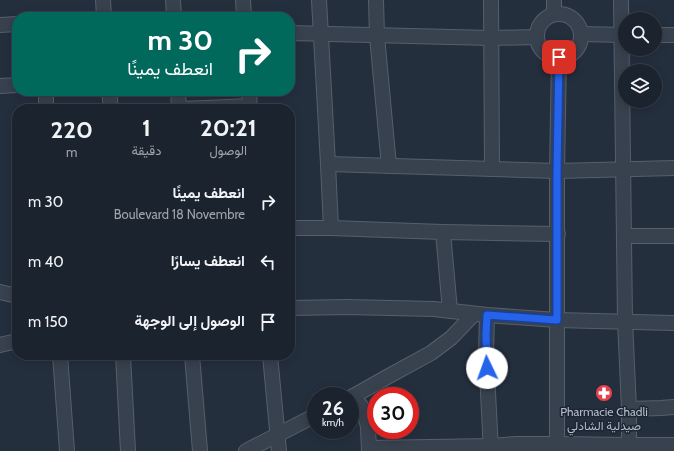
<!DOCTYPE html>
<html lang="ar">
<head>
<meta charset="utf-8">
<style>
  :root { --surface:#1b232e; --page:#282f3a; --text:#f1f3f6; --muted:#a0a4aa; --line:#39404a }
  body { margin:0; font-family:Cabin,Vazirmatn,sans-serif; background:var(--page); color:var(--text); direction:rtl; height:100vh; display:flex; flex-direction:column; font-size:15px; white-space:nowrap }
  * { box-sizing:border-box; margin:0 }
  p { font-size:13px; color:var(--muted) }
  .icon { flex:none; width:22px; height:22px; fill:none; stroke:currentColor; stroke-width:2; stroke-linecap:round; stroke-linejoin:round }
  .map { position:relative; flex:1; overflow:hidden; direction:ltr }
  .sheet { position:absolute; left:12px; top:104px; width:283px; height:256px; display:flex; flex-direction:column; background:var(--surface); border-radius:16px; box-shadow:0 2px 10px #0003,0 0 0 1px var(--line); direction:rtl }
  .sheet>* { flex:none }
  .guide { position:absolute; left:12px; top:12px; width:283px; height:84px; border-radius:16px; box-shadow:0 2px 10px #0003,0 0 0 1px var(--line); direction:rtl; background:#00695c; color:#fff; overflow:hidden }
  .fabs { position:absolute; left:618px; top:12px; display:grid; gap:8px }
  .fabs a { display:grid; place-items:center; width:44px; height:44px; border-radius:50%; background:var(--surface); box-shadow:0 2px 10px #0003,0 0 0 1px var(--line); font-size:20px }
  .speed { position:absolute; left:307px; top:387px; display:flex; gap:8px; font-size:20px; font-weight:700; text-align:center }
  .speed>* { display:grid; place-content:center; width:52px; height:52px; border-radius:50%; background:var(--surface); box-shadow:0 2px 10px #0003,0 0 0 1px var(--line); line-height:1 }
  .speed small { font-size:10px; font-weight:400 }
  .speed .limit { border:6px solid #d22; background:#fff; color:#111 }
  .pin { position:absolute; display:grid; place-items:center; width:34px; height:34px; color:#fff; margin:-17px; border-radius:8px; box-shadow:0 2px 6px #0006 }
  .me { position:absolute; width:44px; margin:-22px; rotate:357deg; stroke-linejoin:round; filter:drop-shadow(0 0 3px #0008) }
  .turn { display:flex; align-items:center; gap:14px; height:84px; padding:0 16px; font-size:18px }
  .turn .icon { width:52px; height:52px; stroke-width:2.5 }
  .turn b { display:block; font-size:28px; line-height:34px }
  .eta { display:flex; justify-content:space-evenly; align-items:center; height:68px; text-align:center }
  .eta b { font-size:24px; font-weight:800; line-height:28px }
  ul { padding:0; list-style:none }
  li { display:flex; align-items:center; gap:12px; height:60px; padding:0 16px }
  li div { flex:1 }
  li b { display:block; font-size:15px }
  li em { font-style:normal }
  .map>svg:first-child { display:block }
</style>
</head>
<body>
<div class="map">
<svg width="674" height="451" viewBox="0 0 674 451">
  <rect width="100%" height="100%" fill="#242f3e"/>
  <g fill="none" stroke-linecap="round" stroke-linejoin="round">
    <g stroke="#565f6c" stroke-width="16">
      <g id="street">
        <path d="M103,0L104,17"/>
        <path d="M173,0L174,17"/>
        <path d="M243,0L244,17"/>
        <path d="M319,0L328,164L331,228"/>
        <path d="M376,0L377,36L389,166"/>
        <path d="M491,0L492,169"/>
        <path d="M554,0V14"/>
        <path d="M621,0L625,321L629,409V451"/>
        <circle cx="559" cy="36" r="22"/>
        <path d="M0,25L17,24"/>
        <path d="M290,33L491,38L537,37"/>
        <path d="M581,34L625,35"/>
        <path d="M655,35H674"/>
        <path d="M0,86L17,85"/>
        <path d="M46,91V109"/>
        <path d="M109,91L111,109"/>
        <path d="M178,91L179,109"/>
        <path d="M249,91L250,109"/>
        <path d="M182,109L250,106"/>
        <path d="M328,164L557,171L674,168"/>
        <path d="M290,228H331L443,232L558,234"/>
        <path d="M443,232L450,311"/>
        <path d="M624,236H674"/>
        <path d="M0,292L17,296"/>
        <path d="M290,308L347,307L434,309L487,315L557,320L674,323"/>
        <path d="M487,315L486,353L491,451"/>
        <path d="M0,345L17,341"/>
        <path d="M60,355L67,451"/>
        <path d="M123,355L128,451"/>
        <path d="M192,355L200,451"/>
        <path d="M270,355L279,451"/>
        <path d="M353,396L364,410L368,427L369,451"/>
        <path d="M350,398L387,377L431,353L451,338L474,314"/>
        <path d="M629,409L661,408L674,407"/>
        <path d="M557,444V171L559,57"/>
        <path d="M369,448L491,446L516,444H557L629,445H674"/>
        <path d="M246,451L316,415"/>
      </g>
    </g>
    <use href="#street" stroke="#38414e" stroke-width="14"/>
  </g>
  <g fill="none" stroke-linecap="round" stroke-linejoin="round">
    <g stroke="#184099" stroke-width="10">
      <path id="route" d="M487,368L486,335L487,315L557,320V171L559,57"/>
    </g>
    <use href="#route" stroke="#2563eb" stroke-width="7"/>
  </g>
  <defs>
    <g id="pharmacy-disc" transform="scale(0.9)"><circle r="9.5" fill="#e0444e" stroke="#1d2633"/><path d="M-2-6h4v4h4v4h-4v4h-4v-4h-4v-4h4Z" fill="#fff"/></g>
  </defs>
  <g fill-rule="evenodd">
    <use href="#pharmacy-disc" x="604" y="393"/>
  </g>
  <g text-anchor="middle" stroke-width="3" stroke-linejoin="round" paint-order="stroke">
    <g font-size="12" fill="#b4bcc9" stroke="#1d2633">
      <text x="604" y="416">Pharmacie Chadli<tspan x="604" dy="14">صيدلية الشادلي</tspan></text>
    </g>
  </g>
</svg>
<div class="fabs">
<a><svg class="icon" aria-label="search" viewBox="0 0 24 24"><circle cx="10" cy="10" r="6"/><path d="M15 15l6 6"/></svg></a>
<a><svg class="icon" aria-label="layers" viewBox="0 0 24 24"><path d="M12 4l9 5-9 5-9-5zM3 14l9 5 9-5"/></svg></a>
</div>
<div class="speed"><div>26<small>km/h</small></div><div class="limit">30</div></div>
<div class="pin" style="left:559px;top:57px;background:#d93025"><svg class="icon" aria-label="arrive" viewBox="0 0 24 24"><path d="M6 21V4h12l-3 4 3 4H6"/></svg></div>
<svg class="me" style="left:487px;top:368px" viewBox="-20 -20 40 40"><circle r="19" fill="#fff"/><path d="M0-13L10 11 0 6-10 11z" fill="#2563eb"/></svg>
<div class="guide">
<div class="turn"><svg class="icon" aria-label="right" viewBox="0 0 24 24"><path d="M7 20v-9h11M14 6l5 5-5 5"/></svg><div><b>30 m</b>انعطف يمينًا</div></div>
</div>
<section class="sheet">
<div class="eta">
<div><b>20:21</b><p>الوصول</p></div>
<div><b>1</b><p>دقيقة</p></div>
<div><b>220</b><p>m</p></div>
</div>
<ul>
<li><svg class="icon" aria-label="right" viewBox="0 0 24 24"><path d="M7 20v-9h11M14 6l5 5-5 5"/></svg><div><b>انعطف يمينًا</b><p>Boulevard 18 Novembre</p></div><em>30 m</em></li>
<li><svg class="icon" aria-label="left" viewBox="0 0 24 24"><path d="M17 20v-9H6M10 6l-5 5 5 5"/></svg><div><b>انعطف يسارًا</b></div><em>40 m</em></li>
<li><svg class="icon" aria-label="arrive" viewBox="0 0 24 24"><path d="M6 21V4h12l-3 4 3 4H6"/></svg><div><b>الوصول إلى الوجهة</b></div><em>150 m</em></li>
</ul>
</section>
</div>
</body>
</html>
